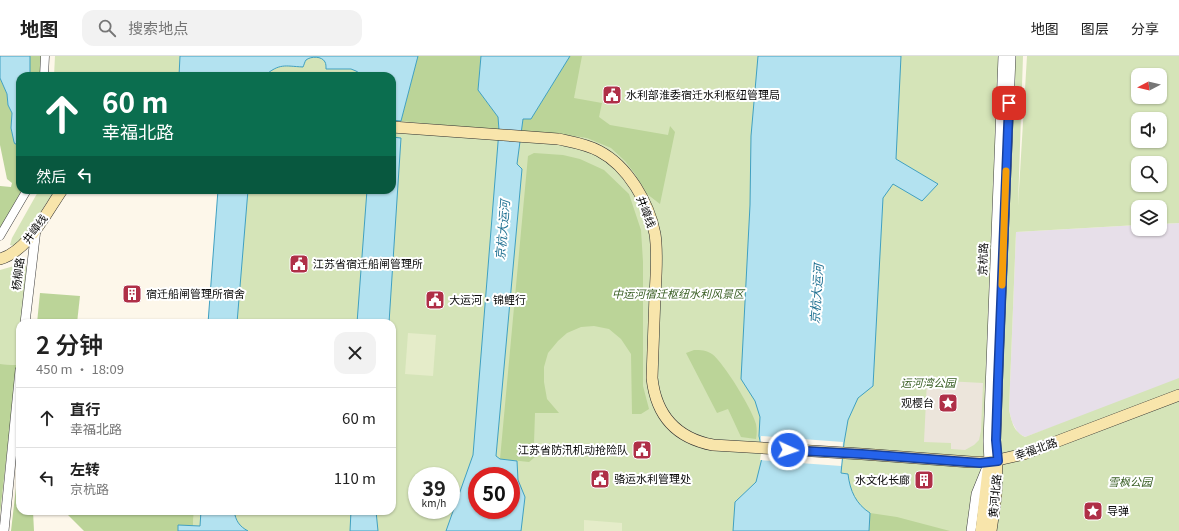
<!DOCTYPE html>
<html lang="zh">
<head>
<meta charset="utf-8">
<style>
  :root { --surface:#fff; --page:#f2f2f2; --text:#222; --muted:#767676; --line:#e0e0e0 }
  body { margin:0; font-family:Georgia,"Noto Sans SC",serif; background:var(--page); color:var(--text); height:100vh; display:flex; flex-direction:column; font-size:15px; white-space:nowrap }
  * { box-sizing:border-box; margin:0 }
  p { font-size:13px; color:var(--muted) }
  .icon { flex:none; width:22px; height:22px; fill:none; stroke:currentColor; stroke-width:2; stroke-linecap:round; stroke-linejoin:round }
  .map { position:relative; flex:1; overflow:hidden }
  .details { position:absolute; left:16px; top:263px; width:380px; height:196px; display:flex; flex-direction:column; background:var(--surface); border-radius:12px; box-shadow:0 1px 3px #0004 }
  .details>* { flex:none }
  .banner { position:absolute; left:16px; top:16px; width:380px; height:122px; border-radius:12px; box-shadow:0 1px 3px #0004; background:#0b6e4f; color:#fff; overflow:hidden }
  .needle { width:26px; rotate:263deg }
  .buttons { position:absolute; left:1131px; top:12px; display:grid; gap:8px }
  .buttons a { display:grid; place-items:center; width:36px; height:36px; border-radius:8px; background:var(--surface); box-shadow:0 1px 3px #0004; font-size:20px }
  .speed { position:absolute; left:408px; top:411px; display:flex; gap:8px; font-size:20px; font-weight:700; text-align:center }
  .speed>* { display:grid; place-content:center; width:52px; height:52px; border-radius:50%; background:var(--surface); box-shadow:0 1px 3px #0004; line-height:1 }
  .speed small { font-size:10px; font-weight:400 }
  .speed .limit { border:6px solid #d22; background:#fff; color:#111 }
  .pin { position:absolute; display:grid; place-items:center; width:34px; height:34px; color:#fff; margin:-17px; border-radius:8px; box-shadow:0 2px 6px #0006 }
  .me { position:absolute; width:44px; margin:-22px; rotate:93deg; stroke-linejoin:round; filter:drop-shadow(0 0 3px #0008) }
  .turn { display:flex; align-items:center; gap:14px; height:84px; padding:0 20px; font-size:18px }
  .turn .icon { width:52px; height:52px; stroke-width:2.5 }
  .turn b { display:block; font-size:28px; line-height:34px }
  .then { display:flex; align-items:center; height:38px; padding:0 20px; background:#0003; gap:8px; font-size:15px }
  .round { display:grid; place-items:center; flex:none; width:42px; height:42px; border-radius:12px; background:var(--page) }
  .headline { display:flex; align-items:center; justify-content:space-between; height:68px; padding:0 20px }
  h1 { font-size:24px; font-weight:600; line-height:30px }
  ul { padding:0; list-style:none }
  li { display:flex; align-items:center; gap:12px; height:60px; padding:0 20px; border-top:1px solid var(--line) }
  li div { flex:1 }
  li b { display:block; font-size:15px }
  li em { font-style:normal }
  header { display:flex; align-items:center; gap:24px; box-sizing:border-box; height:56px; padding:0 20px; background:var(--surface); border-bottom:1px solid var(--line) }
  header strong { font-size:19px }
  nav { display:flex; gap:22px; margin-inline-start:auto; font-size:14px }
  .search { width:280px; height:36px; background:var(--page); display:flex; align-items:center; gap:10px; box-sizing:border-box; padding:0 14px; border-radius:12px; color:var(--muted); font-size:15px }
  .map>svg:first-child { display:block }
</style>
</head>
<body>
<header>
<strong>地图</strong>
<div class="search"><svg class="icon" aria-label="search" viewBox="0 0 24 24"><circle cx="10" cy="10" r="6"/><path d="M15 15l6 6"/></svg>搜索地点</div>
<nav><a>地图</a><a>图层</a><a>分享</a></nav>
</header>
<div class="map">
<svg width="1179" height="475" viewBox="0 0 1179 475">
  <rect width="100%" height="100%" fill="#fdf7ea"/>
  <path fill="#e7dfe9" d="M1179,167V325L1025,381L1018,377L1012,366L1009,354L1016,176L1138,169V173H1160V168Z"/>
  <g fill="#d5e4b8" fill-rule="evenodd">
    <path d="M55,0H180L179,20H54Z"/>
    <path d="M248,0H1023L1018,150L1027,0H1179V167L1160,168V151H1138V169L1016,176L1009,354C1012,366 1013,375 1025,381L1179,322V475H178V469L193,470L194,455H392V267H227L238,134H392V20H246ZM1138,19H1160V41H1138ZM1138,63H1160V85H1138ZM1138,107H1160V129H1138ZM417,420H451V454H417ZM477,420H511V454H477Z"/>
    <path d="M39,134H55L22,184L14,190L10,189L12,182Z"/>
    <path d="M21,208L25,209L27,213L21,267H20V281L17,309L0,308V214Z"/>
  </g>
  <g fill="#bbd498">
    <path d="M30,0H41L40,20H30Z"/>
    <path d="M418,0H481L478,34L498,61L499,74L401,65Z"/>
    <path d="M570,0H582L574,42L602,47L599,61L610,69L668,79L670,70L675,76L660,148L647,138L635,118L625,105L611,92L587,82L567,79L521,76L523,63H531Z"/>
    <path d="M0,22L7,38L8,49L12,57L11,72L15,88L20,87V134H22L0,172V130L11,131L12,127L7,123L0,89Z"/>
    <path d="M534,97L563,99L580,103L604,114L629,138L641,174L643,206V330L649,353L641,358H632L631,298L621,283L609,273L594,270L581,271L567,277L558,285L548,297L544,311V326L547,343L559,357H535L534,387L538,393L535,401L529,406L500,403L528,100Z"/>
    <path d="M40,237L80,240L77,267H37Z"/>
    <path d="M694,294C701,294 706,294 712,298C724,307 752,353 756,368C757,373 757,378 756,383L741,381L728,353L717,357L686,297Z"/>
    <path d="M0,308L17,309L0,458Z"/>
    <path d="M18,414H20V455H33L34,475H11Z"/>
    <path d="M64,455H194L193,470L178,469V475H84Z"/>
    <path d="M870,457L897,461L950,475H869Z"/>
  </g>
  <g fill="#e5ecc9">
    <path d="M408,277L436,279L433,320L405,318Z"/>
    <path d="M584,464L622,467V475H584Z"/>
  </g>
  <path fill="#ece5db" d="M927,324L983,327L981,375L979,384L974,389L965,394L951,393V387L924,386Z"/>
  <g fill="#b3e2f0" stroke="#40a0c1" fill-rule="evenodd">
    <path d="M0,0H30V20H20V87L15,88L14,86L11,72L12,57L8,49L7,38L0,22Z"/>
    <path d="M180,0H418L401,65L392,64V20H364L356,15L351,13H326C326,10 326,8 325,6C322,0 311,0 306,4C305,5 304,9 303,11C284,10 280,7 264,20H179Z"/>
    <path d="M481,0H570L531,63H523L517,108L522,113L496,400L500,403L517,405L518,424L525,441L521,475H446L473,399L499,74L498,61L478,34ZM477,420H511V454H477Z"/>
    <path d="M758,0H901L896,103L938,128L922,145L893,128L883,142L873,330L858,342L848,364L844,387L841,417L848,418C850,435 856,448 870,457L869,475H733L735,446L756,426L763,398L759,380L760,361L755,345L741,323L750,149L751,80Z"/>
    <path d="M392,81L401,82L389,267H357L367,134H392Z"/>
    <path d="M218,134H248L237,267H208Z"/>
    <path d="M201,455H234C236,465 239,470 248,475H178V469L200,470Z"/>
    <path d="M351,455H376L378,475H350Z"/>
  </g>
  <path fill="#fdf7ea" d="M761,380L843,386L841,410L760,404L761,398L760,393Z"/>
  <g fill="none" stroke-linecap="round" stroke-linejoin="round">
    <g stroke="#3e3e3e" stroke-width="9">
      <g id="minor">
        <path d="M44,20L45,0"/>
        <path d="M0,180L27,134"/>
      </g>
    </g>
    <g stroke="#3e3e3e" stroke-width="10">
      <g id="tertiary">
        <path d="M25,267L36,173"/>
        <path d="M997,405L996,384L999,294L1011,0"/>
        <path d="M4,475L20,314"/>
        <path d="M971,475L976,438L989,406L988,385L1003,0"/>
      </g>
    </g>
    <g stroke="#2d2d2d" stroke-width="12">
      <g id="secondary">
        <path d="M392,71L558,83C572,86 586,88 599,95C628,110 649,147 655,178C658,198 656,220 655,239C654,267 653,294 652,322C656,359 676,382 713,389L862,398L971,406H989L1024,398L1179,339"/>
        <path d="M0,203C28,195 46,157 62,134"/>
        <path d="M981,475L989,406"/>
        <path d="M991,475L996,440L997,405"/>
      </g>
    </g>
    <use href="#minor" stroke="#fff" stroke-width="8"/>
    <use href="#tertiary" stroke="#fff" stroke-width="9"/>
    <use href="#secondary" stroke="#f8e5ab" stroke-width="11"/>
  </g>
  <g fill="none" stroke-linecap="round" stroke-linejoin="round">
    <g stroke="#184099" stroke-width="10">
      <path id="route" d="M788,394L862,398L980,407L998,405L996,384L998,324L1009,47"/>
    </g>
    <use href="#route" stroke="#2563eb" stroke-width="7"/>
    <path stroke="#f59e0b" stroke-width="7" d="M1002,229L1006,115"/>
  </g>
  <defs>
    <g id="civic-square" transform="scale(1)"><rect x="-9" y="-9" width="18" height="18" rx="4" fill="#af2f47" stroke="#fff"/><path d="M-.6-6.5H3V-4.5H.6V-3L4-1V1h2V6H-6V1h2V-1L-.6-3ZM-1.2 2.5V6h2.4V2.5Z" fill="#fff"/></g>
    <g id="building-square" transform="scale(1)"><rect x="-9" y="-9" width="18" height="18" rx="4" fill="#af2f47" stroke="#fff"/><path d="M-4-6H4V6H1V3H-1V6H-4ZM-2.5-4.3h1.7v1.8h-1.7ZM.8-4.3h1.7v1.8H.8ZM-2.5-1h1.7V.8h-1.7ZM.8-1h1.7V.8H.8Z" fill="#fff"/></g>
    <g id="sight-square" transform="scale(1)"><rect x="-9" y="-9" width="18" height="18" rx="4" fill="#af2f47" stroke="#fff"/><path d="M0-6L1.8-2.2L6-1.7L2.9 1.2L3.7 5.4L0 3.3L-3.7 5.4L-2.9 1.2L-6-1.7L-1.8-2.2Z" fill="#fff"/></g>
  </defs>
  <g fill-rule="evenodd">
    <use href="#civic-square" x="612" y="39"/>
    <use href="#civic-square" x="299" y="208"/>
    <use href="#building-square" x="132" y="238"/>
    <use href="#civic-square" x="435" y="244"/>
    <use href="#sight-square" x="948" y="347"/>
    <use href="#civic-square" x="642" y="394"/>
    <use href="#civic-square" x="600" y="423"/>
    <use href="#building-square" x="924" y="424"/>
    <use href="#sight-square" x="1093" y="455"/>
  </g>
  <g text-anchor="middle" stroke-width="4" stroke-linejoin="round" paint-order="stroke">
    <g font-size="11" fill="#0b0b0b" stroke="#fff" text-anchor="start">
      <text x="626" y="43">水利部淮委宿迁水利枢纽管理局</text>
      <text x="313" y="212">江苏省宿迁船闸管理所</text>
      <text x="146" y="242">宿迁船闸管理所宿舍</text>
      <text x="449" y="248">大运河·锦鲤行</text>
      <text x="934" y="351" text-anchor="end">观樱台</text>
      <text x="628" y="398" text-anchor="end">江苏省防汛机动抢险队</text>
      <text x="614" y="427">骆运水利管理处</text>
      <text x="910" y="428" text-anchor="end">水文化长廊</text>
      <text x="1107" y="459">导弹</text>
    </g>
    <g font-size="11" fill="#0b0b0b" stroke="#fff">
      <text transform="translate(646 156) rotate(69)" y="4">井嶂线</text>
      <text transform="translate(35 173) rotate(-54)" y="4">井嶂线</text>
      <text transform="translate(983 203) rotate(-88)" y="4">京杭路</text>
      <text transform="translate(18 218) rotate(-83)" y="4">杨柳路</text>
      <text transform="translate(1036 393) rotate(-19)" y="4">幸福北路</text>
      <text transform="translate(995 440) rotate(-85)" y="4">黄河北路</text>
    </g>
    <g font-size="11" font-style="italic" fill="#365c21" stroke="#fff">
      <text x="678" y="242">中运河宿迁枢纽水利风景区</text>
      <text x="928" y="331">运河湾公园</text>
      <text x="1130" y="430">雪枫公园</text>
    </g>
    <g font-size="12" font-style="italic" fill="#1f7091" stroke="#fff">
      <text transform="translate(503 174) rotate(-85)" y="4">京杭大运河</text>
      <text transform="translate(817 238) rotate(-86)" y="4">京杭大运河</text>
    </g>
  </g>
</svg>
<div class="buttons">
<a><svg class="needle" viewBox="-14 -14 28 28"><path d="M0-13l5 13h-10z" fill="#e53935"/><path d="M0 13l5-13h-10z" fill="#767676"/></svg></a>
<a><svg class="icon" aria-label="sound" viewBox="0 0 24 24"><path d="M4 9h4l5-4v14l-5-4H4zM17 9q2 3 0 6"/></svg></a>
<a><svg class="icon" aria-label="search" viewBox="0 0 24 24"><circle cx="10" cy="10" r="6"/><path d="M15 15l6 6"/></svg></a>
<a><svg class="icon" aria-label="layers" viewBox="0 0 24 24"><path d="M12 4l9 5-9 5-9-5zM3 14l9 5 9-5"/></svg></a>
</div>
<div class="speed"><div>39<small>km/h</small></div><div class="limit">50</div></div>
<div class="pin" style="left:1009px;top:47px;background:#d93025"><svg class="icon" aria-label="arrive" viewBox="0 0 24 24"><path d="M6 21V4h12l-3 4 3 4H6"/></svg></div>
<svg class="me" style="left:788px;top:394px" viewBox="-20 -20 40 40"><circle r="17" fill="#2563eb" stroke="#fff" stroke-width="3"/><path d="M0-11L8 9 0 5-8 9z" fill="#fff"/></svg>
<div class="banner">
<div class="turn"><svg class="icon" aria-label="ahead" viewBox="0 0 24 24"><path d="M12 20V5M6 11l6-6 6 6"/></svg><div><b>60 m</b>幸福北路</div></div>
<div class="then">然后<svg class="icon" aria-label="left" viewBox="0 0 24 24"><path d="M17 20v-9H6M10 6l-5 5 5 5"/></svg></div>
</div>
<section class="details">
<div class="headline"><div><h1>2 分钟</h1><p>450 m · 18:09</p></div><a class="round"><svg class="icon" aria-label="close" viewBox="0 0 24 24"><path d="M6 6l12 12M18 6L6 18"/></svg></a></div>
<ul>
<li><svg class="icon" aria-label="ahead" viewBox="0 0 24 24"><path d="M12 20V5M6 11l6-6 6 6"/></svg><div><b>直行</b><p>幸福北路</p></div><em>60 m</em></li>
<li><svg class="icon" aria-label="left" viewBox="0 0 24 24"><path d="M17 20v-9H6M10 6l-5 5 5 5"/></svg><div><b>左转</b><p>京杭路</p></div><em>110 m</em></li>
</ul>
</section>
</div>
</body>
</html>
